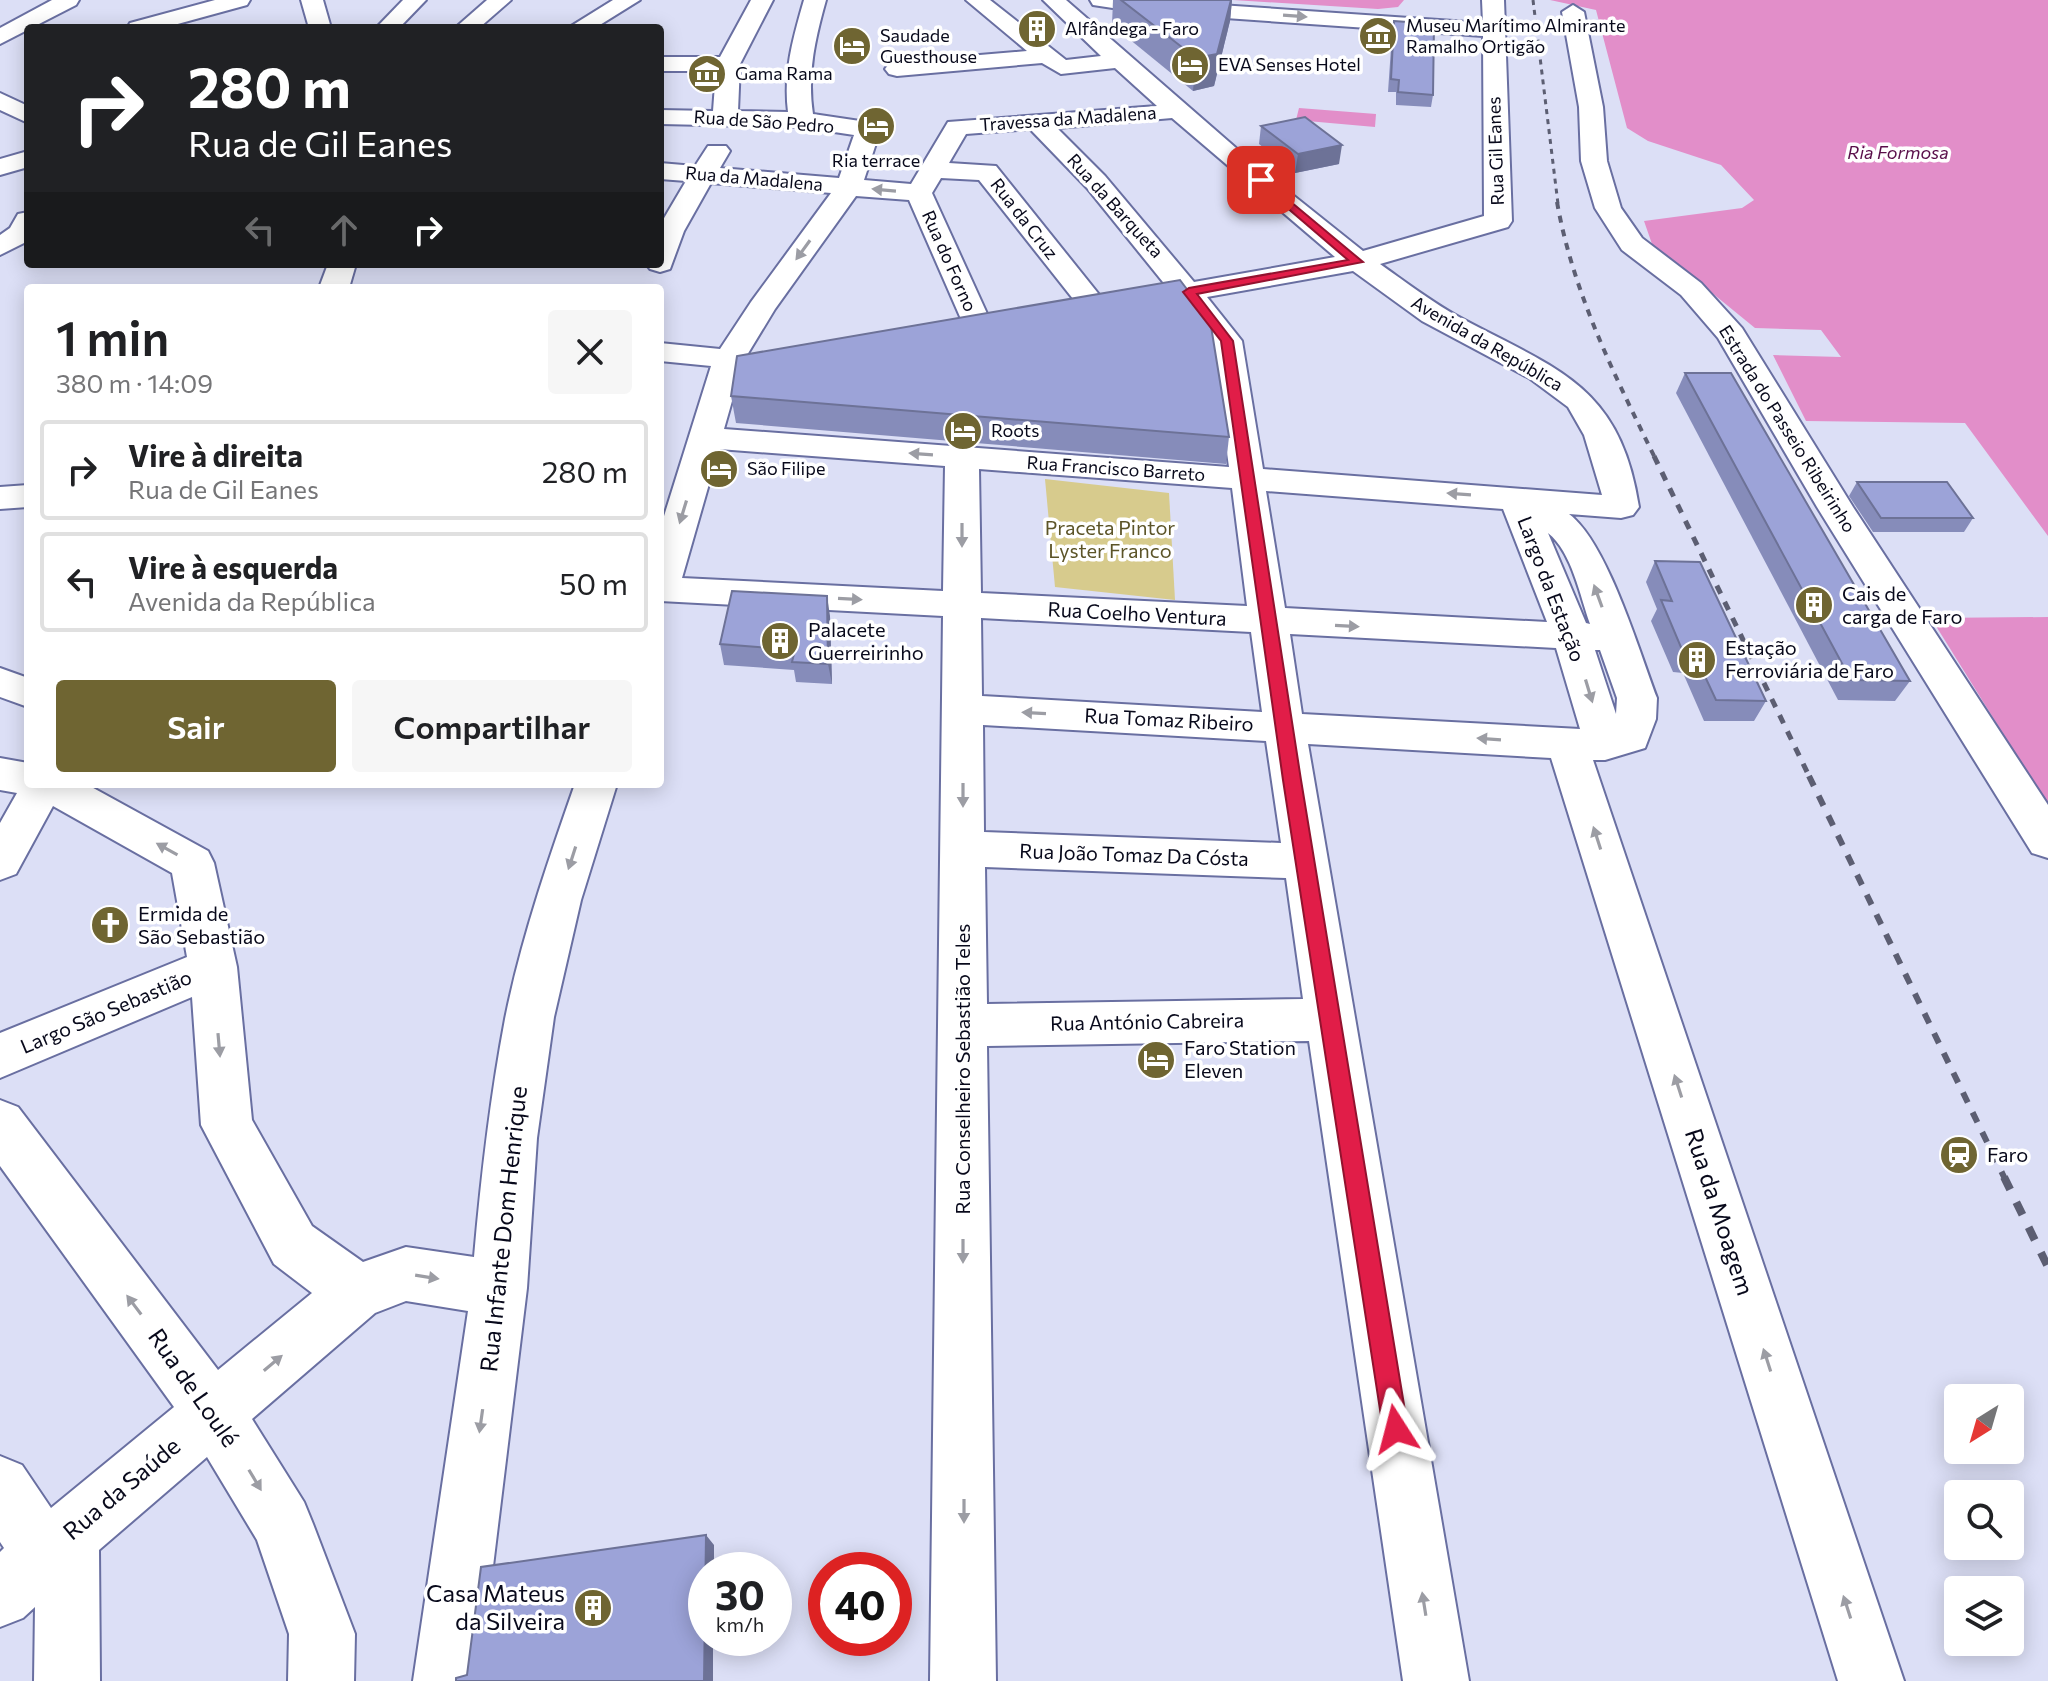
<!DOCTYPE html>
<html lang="pt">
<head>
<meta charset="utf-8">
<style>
  :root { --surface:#fff; --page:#f6f6f6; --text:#202124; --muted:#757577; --line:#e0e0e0; --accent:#6f6532 }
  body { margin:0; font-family:Commissioner,sans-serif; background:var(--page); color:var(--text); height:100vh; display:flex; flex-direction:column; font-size:30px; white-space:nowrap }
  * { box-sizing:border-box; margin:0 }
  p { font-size:26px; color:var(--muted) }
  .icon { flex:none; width:44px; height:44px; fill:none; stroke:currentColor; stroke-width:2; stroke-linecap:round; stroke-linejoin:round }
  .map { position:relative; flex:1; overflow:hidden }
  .side { position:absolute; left:24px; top:284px; width:640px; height:504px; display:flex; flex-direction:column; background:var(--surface); border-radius:8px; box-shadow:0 4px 20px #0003 }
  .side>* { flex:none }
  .hud { position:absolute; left:24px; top:24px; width:640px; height:244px; border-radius:8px; box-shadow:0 4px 20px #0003; background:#202124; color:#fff; overflow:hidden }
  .needle { width:52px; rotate:217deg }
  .fabs { position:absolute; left:1944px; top:1384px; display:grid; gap:16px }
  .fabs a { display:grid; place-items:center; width:80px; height:80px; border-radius:8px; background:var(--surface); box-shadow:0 4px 20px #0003; font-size:40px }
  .speed { position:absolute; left:688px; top:1552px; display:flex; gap:16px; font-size:40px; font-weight:700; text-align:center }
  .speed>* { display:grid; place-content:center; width:104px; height:104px; border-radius:50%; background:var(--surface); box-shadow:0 4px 20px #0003; line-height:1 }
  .speed small { font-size:20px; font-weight:400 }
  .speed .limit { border:12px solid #d22; background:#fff; color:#111 }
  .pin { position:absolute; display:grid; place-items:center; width:68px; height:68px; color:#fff; margin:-34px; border-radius:16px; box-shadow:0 4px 12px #0006 }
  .me { position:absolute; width:88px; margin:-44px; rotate:351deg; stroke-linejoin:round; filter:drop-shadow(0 0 6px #0008) }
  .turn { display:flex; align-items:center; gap:28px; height:168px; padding:0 32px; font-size:36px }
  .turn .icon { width:104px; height:104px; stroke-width:2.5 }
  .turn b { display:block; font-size:56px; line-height:68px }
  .lanes { display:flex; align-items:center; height:76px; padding:0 32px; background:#0003; justify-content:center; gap:40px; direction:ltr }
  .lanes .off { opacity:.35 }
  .round { display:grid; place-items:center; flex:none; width:84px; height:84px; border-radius:8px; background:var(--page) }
  .summary { display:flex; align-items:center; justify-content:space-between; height:136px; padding:0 32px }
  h1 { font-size:48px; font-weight:600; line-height:60px }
  .primary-button { display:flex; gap:16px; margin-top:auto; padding:16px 32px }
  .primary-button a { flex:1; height:92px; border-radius:8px; background:var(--accent); color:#fff; font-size:32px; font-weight:600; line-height:92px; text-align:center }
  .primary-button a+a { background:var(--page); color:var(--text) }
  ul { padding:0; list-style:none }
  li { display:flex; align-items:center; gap:24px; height:100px; margin:0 16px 12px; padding:0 16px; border:4px solid var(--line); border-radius:8px }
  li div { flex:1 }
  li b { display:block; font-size:30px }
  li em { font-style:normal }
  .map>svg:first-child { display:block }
</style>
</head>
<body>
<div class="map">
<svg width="2048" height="1681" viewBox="0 0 2048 1681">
  <rect width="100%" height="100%" fill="#dcdff6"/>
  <path fill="#d7cb8d" d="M1045,479L1169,493L1175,600L1055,587Z"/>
  <g fill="#e28ec9">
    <path d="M1233,0H1404L1398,7L1378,9Z"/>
    <path d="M1550,0H2048V536L1965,423L1806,421L1773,355L1841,357L1821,330L1755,328L1652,244L1644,221L1742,208L1754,200L1721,165L1648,141L1627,128L1596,10Z"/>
    <path d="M1299,108L1376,114L1375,127L1296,120Z"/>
    <path d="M2048,617V806L1931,618Z"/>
  </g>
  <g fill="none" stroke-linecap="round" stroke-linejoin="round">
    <g stroke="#696fa1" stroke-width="4">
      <g id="minor">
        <path d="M52,0H79L76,5L0,44V28Z"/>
        <path d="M215,0H250L247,5L163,28H127L130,23Z"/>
        <path d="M301,0H323L331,28H309Z"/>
        <path d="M403,0H426L399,28H376Z"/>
        <path d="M487,0H511L479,28H455Z"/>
        <path d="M613,0H640L595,28H568Z"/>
        <path d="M751,0H773L740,64L738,111L788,112C783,73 793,38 804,0H826C815,39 807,74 813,114L860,121L870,118L879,120L882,125L864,180L911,184L948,122L1157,106L1115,68L1061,74L1042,63L897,76L889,74L885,69L889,64L897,62L1027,51L966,0H990L1066,60L1101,56L1043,0H1066L1259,168L1363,251L1484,216L1483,36L1139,12L1093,5L1090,0H1146L1483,23L1482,0H1504L1512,221L1508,227L1380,264C1407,283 1433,303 1461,318C1558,370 1620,385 1639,507L1633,515L1621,518L1569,514C1607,542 1639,651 1657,698L1656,719L1645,748L1605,760H1593L1904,1681H1838L1551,758L1308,744L1469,1681H1403L1309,1041L987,1046L996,1681H930L943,616L660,601V529L711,366L660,361V343L720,349L751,302L831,193L711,183L684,231L670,269L660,272L650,269L646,264H660V225L686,181L660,179V163L695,166L708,146H726L730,151L720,168L839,178L854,135L801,127L660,124V110L713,111L716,71H660V57H720ZM1172,118L1335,257L1194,282L1105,176L1057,128ZM1030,129L1087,188L1167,287L1156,290L1151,296L1156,302L1166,305L1180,302L1212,342L1229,467L724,429L738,380L806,368L811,361L806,354L795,352L744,360L775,309L856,196L909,200L968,335L979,338L990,335L994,329L932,193L941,178L979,180L1085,314L1095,317L1105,314L1110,308L1105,302L996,166L949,163L966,134ZM1353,271L1422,321L1529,378L1568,407L1584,435L1602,495L1263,469L1242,341L1207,297ZM719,449L945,466L943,591L682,578ZM979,469L1232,488L1247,606L981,593ZM1266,491L1503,509L1547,622L1285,608ZM1548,533C1572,552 1580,596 1590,624L1586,623ZM981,618L1251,632L1262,712L982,696ZM1290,634L1556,648L1580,729L1302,714ZM1595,650H1600L1617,698L1616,714ZM983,725L1266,741L1281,843L984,832ZM985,867L1286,878L1303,999L987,1004Z"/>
        <path d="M1573,5L1584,12L1603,107L1607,161L1621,208L1642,238L1701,283L1742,328L1853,507L2048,805V858L2032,853L1817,507L1718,338L1681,295L1622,250L1595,208L1581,161L1579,107L1562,12Z"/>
        <path d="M0,93L28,106V123L0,110Z"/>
        <path d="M28,151V167L0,175V159Z"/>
        <path d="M28,212V241L0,255V235L10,228L18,214Z"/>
        <path d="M328,264H356L349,288H319Z"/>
        <path d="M28,485V507L0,509V487Z"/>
        <path d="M0,668L28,678V707L0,697Z"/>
        <path d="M0,758L28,763V784H86L208,851L214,863L237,967L252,1120L312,1226L363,1262L406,1247L474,1257C481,1177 490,1098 505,1019C521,939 548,861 575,784H617L581,900L554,1017L537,1138L527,1288L479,1681H413L468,1311L406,1301L375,1313L252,1419L304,1502L313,1524L355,1634L354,1681H288L289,1634L257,1540L207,1457L99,1550L100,1681H34L35,1607L23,1618L0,1627V1552L4,1548L0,1542V1456L22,1465L51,1508L174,1407L0,1166V1100L18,1107L218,1370L312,1293L274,1264L201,1125L192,997L0,1078V1033L187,957L172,873L53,806L16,874L0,880V823L17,793L0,790Z"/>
      </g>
    </g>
    <use href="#minor" fill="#fff" fill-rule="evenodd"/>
    <path stroke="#5c5e72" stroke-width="3" stroke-dasharray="5 5" stroke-linecap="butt" d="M1533,0L1558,204"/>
    <path stroke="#5c5e72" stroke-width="4" stroke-dasharray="7 7" stroke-linecap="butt" d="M1557,202C1573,293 1615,376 1655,458"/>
    <path stroke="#5c5e72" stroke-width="5" stroke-dasharray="9 9" stroke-linecap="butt" d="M1654,456L1810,778"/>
    <path stroke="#5c5e72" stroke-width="6" stroke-dasharray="11 11" stroke-linecap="butt" d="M1809,776L2005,1179"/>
    <path stroke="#5c5e72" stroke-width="8" stroke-dasharray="14 14" stroke-linecap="butt" d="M2004,1177L2048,1267"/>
  </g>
  <g fill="#868cba">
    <path d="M1113,0H1232L1230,21L1214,86L1193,91L1112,25Z"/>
    <path d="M1394,21L1433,95L1431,107L1396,105V92H1388L1392,33Z"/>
    <path d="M1261,126L1339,164L1295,173L1259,144Z"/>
    <path d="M1685,373L1910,681L1895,701L1838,700L1676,393Z"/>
    <path d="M731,396L1229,437L1226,464L736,423Z"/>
    <path d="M1857,482L1973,518L1964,532H1873L1849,496Z"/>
    <path d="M1655,561L1766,701L1754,721H1704L1683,673L1673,672L1651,621L1657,609L1646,582Z"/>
    <path d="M830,616L832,684L796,682L794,670L724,665L720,644Z"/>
  </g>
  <g fill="#6d7297">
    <path d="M1231,0H1232L1230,21L1214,86L1193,91L1196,58Z"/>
    <path d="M1342,145L1339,164L1295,173L1298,154Z"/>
    <path d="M827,596L830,616L832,684L828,664Z"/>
    <path d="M706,1535L714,1545V1570H706V1638H713V1681H704Z"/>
  </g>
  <g fill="#9ca3d8" stroke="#6d7297" stroke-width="2">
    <path d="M1121,0H1231L1217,54L1196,58Z"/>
    <path d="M1394,21L1434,24L1433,95L1398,92L1399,80L1391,79Z"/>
    <path d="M1305,117L1342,145L1298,154L1261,126Z"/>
    <path d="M1180,280L1210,320L1229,437L731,396L737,356Z"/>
    <path d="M1685,373H1731L1910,681L1851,680Z"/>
    <path d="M1857,482H1947L1973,518H1881Z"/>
    <path d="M1655,561L1700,562L1766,701L1716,700L1694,653L1683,652L1661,600L1672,601Z"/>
    <path d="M732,591L827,596L828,664L792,662L795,650L720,644Z"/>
    <path d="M706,1535L704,1681H456V1678L467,1675L481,1567Z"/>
  </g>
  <defs><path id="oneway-solid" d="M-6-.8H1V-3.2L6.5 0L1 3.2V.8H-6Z" transform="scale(2)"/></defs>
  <g fill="#9c9da4">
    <use href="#oneway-solid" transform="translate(1295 16) rotate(4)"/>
    <use href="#oneway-solid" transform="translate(884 190) rotate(-175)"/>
    <use href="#oneway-solid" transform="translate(803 250) rotate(126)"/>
    <use href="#oneway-solid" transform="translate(921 454) rotate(-176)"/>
    <use href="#oneway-solid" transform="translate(1459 494) rotate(-176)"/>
    <use href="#oneway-solid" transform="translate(683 512) rotate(107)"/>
    <use href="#oneway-solid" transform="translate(962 535) rotate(90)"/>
    <use href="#oneway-solid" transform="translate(1598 596) rotate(-110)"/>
    <use href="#oneway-solid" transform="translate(850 599) rotate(3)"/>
    <use href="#oneway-solid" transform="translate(1347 626) rotate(3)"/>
    <use href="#oneway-solid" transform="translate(1589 691) rotate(73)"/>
    <use href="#oneway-solid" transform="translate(1034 713) rotate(-177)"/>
    <use href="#oneway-solid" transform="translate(1489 739) rotate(-176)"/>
    <use href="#oneway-solid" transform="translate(963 795) rotate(90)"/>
    <use href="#oneway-solid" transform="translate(1597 838) rotate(-108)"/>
    <use href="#oneway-solid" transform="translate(167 849) rotate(-151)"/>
    <use href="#oneway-solid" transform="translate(572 858) rotate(108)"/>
    <use href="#oneway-solid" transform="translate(219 1045) rotate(85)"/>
    <use href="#oneway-solid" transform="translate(1678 1086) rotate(-108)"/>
    <use href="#oneway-solid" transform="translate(963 1251) rotate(90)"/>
    <use href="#oneway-solid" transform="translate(427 1277) rotate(9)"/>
    <use href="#oneway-solid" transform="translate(134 1305) rotate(-127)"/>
    <use href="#oneway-solid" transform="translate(1767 1360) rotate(-108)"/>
    <use href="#oneway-solid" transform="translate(273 1363) rotate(-40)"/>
    <use href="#oneway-solid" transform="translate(481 1421) rotate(98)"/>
    <use href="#oneway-solid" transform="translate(255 1480) rotate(59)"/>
    <use href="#oneway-solid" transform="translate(964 1511) rotate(90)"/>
    <use href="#oneway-solid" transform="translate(1424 1604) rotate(-99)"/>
    <use href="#oneway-solid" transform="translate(1847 1607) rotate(-108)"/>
  </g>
  <path fill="#e11d48" stroke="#92132f" stroke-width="2" d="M1261,177L1363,262L1197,294L1233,341L1301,780L1408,1429L1405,1438L1396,1441L1387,1438L1383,1429L1283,780L1221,341L1183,292L1189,288L1348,260L1257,182V178Z"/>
  <defs>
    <g id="building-disc" transform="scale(2)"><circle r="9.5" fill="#6f6532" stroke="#fff"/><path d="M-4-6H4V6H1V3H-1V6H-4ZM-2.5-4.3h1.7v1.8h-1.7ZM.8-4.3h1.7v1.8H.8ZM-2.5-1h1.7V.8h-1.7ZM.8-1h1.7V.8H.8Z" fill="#fff"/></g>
    <g id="museum-disc" transform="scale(2)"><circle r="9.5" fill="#6f6532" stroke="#fff"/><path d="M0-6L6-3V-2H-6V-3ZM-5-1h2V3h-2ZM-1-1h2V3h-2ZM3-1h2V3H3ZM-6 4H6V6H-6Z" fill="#fff"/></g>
    <g id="hotel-disc" transform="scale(2)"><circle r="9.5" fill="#6f6532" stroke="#fff"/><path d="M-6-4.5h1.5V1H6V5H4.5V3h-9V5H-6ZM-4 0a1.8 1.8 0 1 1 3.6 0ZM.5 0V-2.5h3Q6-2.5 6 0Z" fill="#fff"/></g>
    <g id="church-disc" transform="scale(2)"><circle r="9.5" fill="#6f6532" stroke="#fff"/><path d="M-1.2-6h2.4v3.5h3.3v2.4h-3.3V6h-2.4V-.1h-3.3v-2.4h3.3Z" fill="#fff"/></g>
    <g id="station-disc" transform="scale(2)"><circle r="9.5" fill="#6f6532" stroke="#fff"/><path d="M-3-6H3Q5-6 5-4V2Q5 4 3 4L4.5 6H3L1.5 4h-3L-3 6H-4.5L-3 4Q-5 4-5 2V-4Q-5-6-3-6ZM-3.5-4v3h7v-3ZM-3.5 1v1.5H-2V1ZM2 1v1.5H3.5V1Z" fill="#fff"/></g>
  </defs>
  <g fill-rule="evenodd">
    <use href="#building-disc" x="1037" y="29"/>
    <use href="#museum-disc" x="1378" y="36"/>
    <use href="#hotel-disc" x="852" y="46"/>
    <use href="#hotel-disc" x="1190" y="65"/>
    <use href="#museum-disc" x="707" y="74"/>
    <use href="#hotel-disc" x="876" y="126"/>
    <use href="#hotel-disc" x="963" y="431"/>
    <use href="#hotel-disc" x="719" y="469"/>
    <use href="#building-disc" x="1814" y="605"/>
    <use href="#building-disc" x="780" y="641"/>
    <use href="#building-disc" x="1697" y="660"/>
    <use href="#church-disc" x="110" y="925"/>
    <use href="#hotel-disc" x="1156" y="1060"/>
    <use href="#station-disc" x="1959" y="1155"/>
    <use href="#building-disc" x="593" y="1608"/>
  </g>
  <g text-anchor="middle" stroke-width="7" stroke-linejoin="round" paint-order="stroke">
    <g font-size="18" fill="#08091b" stroke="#fff" text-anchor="start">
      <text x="1406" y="32">Museu Marítimo Almirante<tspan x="1406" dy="21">Ramalho Ortigão</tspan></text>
      <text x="1065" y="35">Alfândega - Faro</text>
      <text x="880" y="42">Saudade<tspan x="880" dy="21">Guesthouse</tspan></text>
      <text x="1218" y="71">EVA Senses Hotel</text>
      <text x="735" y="80">Gama Rama</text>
      <text x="876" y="167" text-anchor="middle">Ria terrace</text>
      <text x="991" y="437">Roots</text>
      <text x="747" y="475">São Filipe</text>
    </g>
    <g font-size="18" fill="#08091b" stroke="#fff">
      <text transform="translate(1068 119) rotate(-4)" y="6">Travessa da Madalena</text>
      <text transform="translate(764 122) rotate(4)" y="6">Rua de São Pedro</text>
      <text transform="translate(1496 151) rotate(-92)" y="6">Rua Gil Eanes</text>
      <text transform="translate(754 179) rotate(5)" y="6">Rua da Madalena</text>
      <text transform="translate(1115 206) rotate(48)" y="6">Rua da Barqueta</text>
      <text transform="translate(1024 219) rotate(52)" y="6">Rua da Cruz</text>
      <text transform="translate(949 261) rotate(66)" y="6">Rua do Forno</text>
      <text transform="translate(1487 344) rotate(30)" y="6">Avenida da República</text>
      <text transform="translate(1787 429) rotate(58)" y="6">Estrada do Passeio Ribeirinho</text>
      <text transform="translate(1116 469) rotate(4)" y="6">Rua Francisco Barreto</text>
    </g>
    <g font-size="18" font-style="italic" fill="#590e49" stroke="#fff">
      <text x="1898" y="159">Ria Formosa</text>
    </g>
    <g font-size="20" fill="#5c5428" stroke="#fff">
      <text x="1110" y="535">Praceta Pintor<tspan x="1110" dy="23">Lyster Franco</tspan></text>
    </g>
    <g font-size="20" fill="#08091b" stroke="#fff">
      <text transform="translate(1551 589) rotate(69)" y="7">Largo da Estação</text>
      <text transform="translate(1137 614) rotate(3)" y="7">Rua Coelho Ventura</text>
      <text transform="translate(1169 720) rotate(3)" y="7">Rua Tomaz Ribeiro</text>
      <text transform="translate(1134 855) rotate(2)" y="7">Rua João Tomaz Da Cósta</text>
      <text transform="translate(106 1012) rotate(-23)" y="7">Largo São Sebastião</text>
      <text transform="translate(1147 1022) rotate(-1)" y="7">Rua António Cabreira</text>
      <text transform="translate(963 1069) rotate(-90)" y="7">Rua Conselheiro Sebastião Teles</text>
    </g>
    <g font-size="20" fill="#08091b" stroke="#fff" text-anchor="start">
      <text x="1842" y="601">Cais de<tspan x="1842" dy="23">carga de Faro</tspan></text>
      <text x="808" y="637">Palacete<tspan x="808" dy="23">Guerreirinho</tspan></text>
      <text x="1725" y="655">Estação<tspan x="1725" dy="23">Ferroviária de Faro</tspan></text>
      <text x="138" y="921">Ermida de<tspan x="138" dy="23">São Sebastião</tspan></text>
      <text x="1184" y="1055">Faro Station<tspan x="1184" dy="23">Eleven</tspan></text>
      <text x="1987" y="1162">Faro</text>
    </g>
    <g font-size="24" fill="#08091b" stroke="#fff">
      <text transform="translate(1719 1212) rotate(72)" y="8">Rua da Moagem</text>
      <text transform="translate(504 1229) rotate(-84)" y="8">Rua Infante Dom Henrique</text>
      <text transform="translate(193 1388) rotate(55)" y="8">Rua de Loulé</text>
      <text transform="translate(122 1489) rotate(-40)" y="8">Rua da Saúde</text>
    </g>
    <g font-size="24" fill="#08091b" stroke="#fff" text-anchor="end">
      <text x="565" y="1602">Casa Mateus<tspan x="565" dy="28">da Silveira</tspan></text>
    </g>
  </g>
</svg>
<div class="fabs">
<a><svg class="needle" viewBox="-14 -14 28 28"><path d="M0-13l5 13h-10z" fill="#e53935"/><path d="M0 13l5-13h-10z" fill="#757577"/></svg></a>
<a><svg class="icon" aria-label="search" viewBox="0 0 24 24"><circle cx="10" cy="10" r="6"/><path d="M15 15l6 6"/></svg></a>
<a><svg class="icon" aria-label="layers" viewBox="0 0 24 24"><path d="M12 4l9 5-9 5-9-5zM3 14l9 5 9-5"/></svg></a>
</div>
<div class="speed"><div>30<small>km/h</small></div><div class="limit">40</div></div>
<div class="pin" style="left:1261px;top:180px;background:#d93025"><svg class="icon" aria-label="arrive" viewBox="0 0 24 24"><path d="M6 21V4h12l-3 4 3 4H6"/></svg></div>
<svg class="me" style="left:1396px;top:1429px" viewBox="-20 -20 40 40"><path d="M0-17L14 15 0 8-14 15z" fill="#e11d48" stroke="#fff" stroke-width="4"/></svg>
<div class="hud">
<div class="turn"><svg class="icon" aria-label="right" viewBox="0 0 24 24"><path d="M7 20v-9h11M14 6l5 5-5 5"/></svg><div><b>280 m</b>Rua de Gil Eanes</div></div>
<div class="lanes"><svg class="icon off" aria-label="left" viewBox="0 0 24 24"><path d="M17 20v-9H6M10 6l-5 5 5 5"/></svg><svg class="icon off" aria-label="ahead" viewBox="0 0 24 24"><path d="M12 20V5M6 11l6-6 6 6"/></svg><svg class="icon" aria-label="right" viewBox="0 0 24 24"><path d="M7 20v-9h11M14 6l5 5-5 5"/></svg></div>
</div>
<section class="side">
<div class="summary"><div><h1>1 min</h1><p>380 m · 14:09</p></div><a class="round"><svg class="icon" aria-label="close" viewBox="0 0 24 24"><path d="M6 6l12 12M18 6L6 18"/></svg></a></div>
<ul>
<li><svg class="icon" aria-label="right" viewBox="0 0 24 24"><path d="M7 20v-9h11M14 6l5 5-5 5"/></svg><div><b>Vire à direita</b><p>Rua de Gil Eanes</p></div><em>280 m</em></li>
<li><svg class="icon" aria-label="left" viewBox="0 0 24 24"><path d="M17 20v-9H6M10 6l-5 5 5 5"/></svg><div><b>Vire à esquerda</b><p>Avenida da República</p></div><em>50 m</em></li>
</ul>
<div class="primary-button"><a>Sair</a><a>Compartilhar</a></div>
</section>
</div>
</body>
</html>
